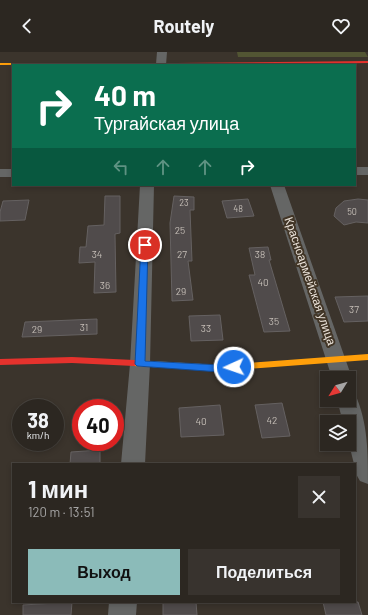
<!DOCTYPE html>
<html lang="ru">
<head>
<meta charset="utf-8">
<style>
  :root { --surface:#2c2721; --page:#38332e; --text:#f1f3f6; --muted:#a6a5a5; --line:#48443f; --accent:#8bbbb9 }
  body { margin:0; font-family:Barlow,sans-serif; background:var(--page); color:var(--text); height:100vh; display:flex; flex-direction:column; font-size:15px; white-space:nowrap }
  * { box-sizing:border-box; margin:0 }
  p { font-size:13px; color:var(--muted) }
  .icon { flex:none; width:22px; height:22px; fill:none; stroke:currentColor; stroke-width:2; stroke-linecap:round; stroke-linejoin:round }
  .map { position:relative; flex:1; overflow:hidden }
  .sheet { position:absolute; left:12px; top:411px; width:344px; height:140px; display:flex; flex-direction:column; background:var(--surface); border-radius:0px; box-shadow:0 2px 6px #0003,0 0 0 1px var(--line) }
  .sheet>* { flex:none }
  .banner { position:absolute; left:12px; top:12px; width:344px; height:122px; border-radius:0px; box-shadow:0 2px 6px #0003,0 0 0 1px var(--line); background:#0b6e4f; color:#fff; overflow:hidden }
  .needle { width:26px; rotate:233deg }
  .tools { position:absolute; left:320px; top:319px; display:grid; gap:8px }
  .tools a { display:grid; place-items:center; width:36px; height:36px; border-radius:0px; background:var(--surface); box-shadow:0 2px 6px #0003,0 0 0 1px var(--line); font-size:20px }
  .speed { position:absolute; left:12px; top:347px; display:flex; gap:8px; font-size:20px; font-weight:700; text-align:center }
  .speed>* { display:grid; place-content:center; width:52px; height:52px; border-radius:50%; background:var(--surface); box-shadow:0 2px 6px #0003,0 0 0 1px var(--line); line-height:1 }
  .speed small { font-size:10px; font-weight:400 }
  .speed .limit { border:6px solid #d22; background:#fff; color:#111 }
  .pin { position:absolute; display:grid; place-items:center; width:34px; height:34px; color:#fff; margin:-17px; border:2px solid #fff; border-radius:50%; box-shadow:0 1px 4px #0007 }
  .me { position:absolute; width:44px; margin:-22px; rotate:267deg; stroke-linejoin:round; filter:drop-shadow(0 0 3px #0008) }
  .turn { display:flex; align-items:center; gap:14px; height:84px; padding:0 16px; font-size:18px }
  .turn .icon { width:52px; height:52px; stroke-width:2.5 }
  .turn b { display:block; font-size:28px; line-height:34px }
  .lanes { display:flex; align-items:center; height:38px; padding:0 16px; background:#0003; justify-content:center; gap:20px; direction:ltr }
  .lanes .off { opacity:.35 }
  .round { display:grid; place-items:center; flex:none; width:42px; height:42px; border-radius:0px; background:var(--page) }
  .overview { display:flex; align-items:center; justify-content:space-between; height:68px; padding:0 16px }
  h1 { font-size:24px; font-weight:700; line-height:30px }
  .cta { display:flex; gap:8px; margin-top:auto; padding:8px 16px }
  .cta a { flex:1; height:46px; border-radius:0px; background:var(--accent); color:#111; font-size:16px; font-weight:700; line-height:46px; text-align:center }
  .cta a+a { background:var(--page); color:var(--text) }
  header { display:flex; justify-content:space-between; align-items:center; height:52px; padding:0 16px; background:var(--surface); font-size:18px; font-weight:700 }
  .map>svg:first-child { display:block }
</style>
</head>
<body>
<header><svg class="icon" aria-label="back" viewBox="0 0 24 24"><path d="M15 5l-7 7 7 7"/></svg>Routely<svg class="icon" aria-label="heart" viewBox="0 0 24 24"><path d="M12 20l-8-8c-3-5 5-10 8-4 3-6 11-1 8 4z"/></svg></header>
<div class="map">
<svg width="368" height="563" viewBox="0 0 368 563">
  <rect width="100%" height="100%" fill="#3b342c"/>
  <path fill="#525533" d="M237,0H365L368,5H238Z"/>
  <g fill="#504b4b" stroke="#656161">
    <path d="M105,144H120V181L115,182L116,240L94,241L95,210L79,211L80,195H86L88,174L104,173Z"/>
    <path d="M174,144L194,145V158H190L192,209H188L193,248L172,249L170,171Z"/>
    <path d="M248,147L254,164L227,166L222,149Z"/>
    <path d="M358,147L368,148V171L356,170L344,173L334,164L336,156L344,149Z"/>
    <path d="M29,148L25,168L0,169V160L3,149Z"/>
    <path d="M268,195L271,208H269L290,279L264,280L249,223H255L249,196Z"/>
    <path d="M368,244V269L344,270L335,245Z"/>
    <path d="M220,263L223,288L191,289L189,264Z"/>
    <path d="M97,267V282L22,285L25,270Z"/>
    <path d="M282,351L290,384L262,386L255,353Z"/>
    <path d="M220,353L224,383L181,385L179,356Z"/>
    <path d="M100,398V412H70L71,400Z"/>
    <path d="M72,550L71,563H23V553Z"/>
    <path d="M163,550H196L197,563H163Z"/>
    <path d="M323,550H358L362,563H326Z"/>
  </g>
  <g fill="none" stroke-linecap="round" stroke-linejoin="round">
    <g fill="#656665" fill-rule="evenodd">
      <path d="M157,0H167L166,13L156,12Z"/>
      <rect x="355" y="115" width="13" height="8"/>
      <rect x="0" y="117" width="13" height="8"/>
      <path d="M140,133H154L150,312L145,412H121L130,312Z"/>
      <path d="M270,133H284L352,326L349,331V326H332Z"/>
      <path d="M349,340L355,342C368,370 368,402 368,432L360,429L356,422L355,412H354L349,392V370H343L337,348H349Z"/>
      <path d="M109,550H137L136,563H108Z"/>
    </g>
    <g fill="#ff9f0a" fill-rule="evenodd">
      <path d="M0,11H176L178,12L0,13Z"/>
      <path d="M368,302V308L220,319L134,314L131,313L129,311L131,309L134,308L220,313Z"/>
    </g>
    <g fill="#e5322d" fill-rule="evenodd">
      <path d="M368,9V11L223,13L174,12L176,11Z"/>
      <path d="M72,305L134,308L137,309L139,311L137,313L134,314L72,311L0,313V307Z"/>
    </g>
  </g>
  <path fill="#1a73e8" stroke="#114b97" d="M145,190L148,193L145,309L220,313L234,311L239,315L238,317L220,320L137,314L135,312L141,193Z"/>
  <g text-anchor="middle" stroke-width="4" stroke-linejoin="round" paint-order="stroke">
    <g font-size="9" fill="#c4bdb6">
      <text x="184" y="154">23</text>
      <text x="238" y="160">48</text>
      <text x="352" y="163">50</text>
    </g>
    <g font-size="10" fill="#c4bdb6">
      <text x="180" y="182">25</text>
      <text x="97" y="206">34</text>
      <text x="182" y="206">27</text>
      <text x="260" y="206">38</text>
      <text x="263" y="234">40</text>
      <text x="105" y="237">36</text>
      <text x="181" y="243">29</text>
      <text x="354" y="261">37</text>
      <text x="274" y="273">35</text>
      <text x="84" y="279">31</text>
      <text x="206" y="280">33</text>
      <text x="37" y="281">29</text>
      <text x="272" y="372">42</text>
      <text x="201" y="373">40</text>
    </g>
    <g font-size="12" fill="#ebe3da" stroke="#413526">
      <text transform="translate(310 229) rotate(71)" y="4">Красноармейская улица</text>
    </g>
  </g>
</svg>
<div class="tools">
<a><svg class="needle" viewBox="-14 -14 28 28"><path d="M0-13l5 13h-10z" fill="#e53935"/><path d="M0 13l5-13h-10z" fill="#a6a5a5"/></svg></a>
<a><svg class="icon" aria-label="layers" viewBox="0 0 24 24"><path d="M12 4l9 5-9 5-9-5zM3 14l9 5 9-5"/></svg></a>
</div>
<div class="speed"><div>38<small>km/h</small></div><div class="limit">40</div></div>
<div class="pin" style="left:145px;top:193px;background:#d93025"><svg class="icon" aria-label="arrive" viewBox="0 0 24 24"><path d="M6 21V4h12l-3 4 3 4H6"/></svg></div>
<svg class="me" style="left:234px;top:315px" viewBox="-20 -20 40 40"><circle r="17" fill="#1a73e8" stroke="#fff" stroke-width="3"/><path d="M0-11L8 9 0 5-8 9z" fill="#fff"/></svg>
<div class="banner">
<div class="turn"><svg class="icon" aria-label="right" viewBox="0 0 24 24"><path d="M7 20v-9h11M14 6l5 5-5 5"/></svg><div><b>40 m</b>Тургайская улица</div></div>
<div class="lanes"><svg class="icon off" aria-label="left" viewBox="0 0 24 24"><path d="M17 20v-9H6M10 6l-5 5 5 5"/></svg><svg class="icon off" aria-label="ahead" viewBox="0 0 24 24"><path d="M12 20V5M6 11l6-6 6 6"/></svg><svg class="icon off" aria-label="ahead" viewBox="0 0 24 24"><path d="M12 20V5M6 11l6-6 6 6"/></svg><svg class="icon" aria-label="right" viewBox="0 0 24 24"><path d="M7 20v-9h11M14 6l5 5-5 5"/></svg></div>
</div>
<section class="sheet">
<div class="overview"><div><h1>1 мин</h1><p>120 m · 13:51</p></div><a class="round"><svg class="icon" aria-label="close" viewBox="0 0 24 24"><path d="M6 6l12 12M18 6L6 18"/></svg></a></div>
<div class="cta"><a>Выход</a><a>Поделиться</a></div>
</section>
</div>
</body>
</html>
